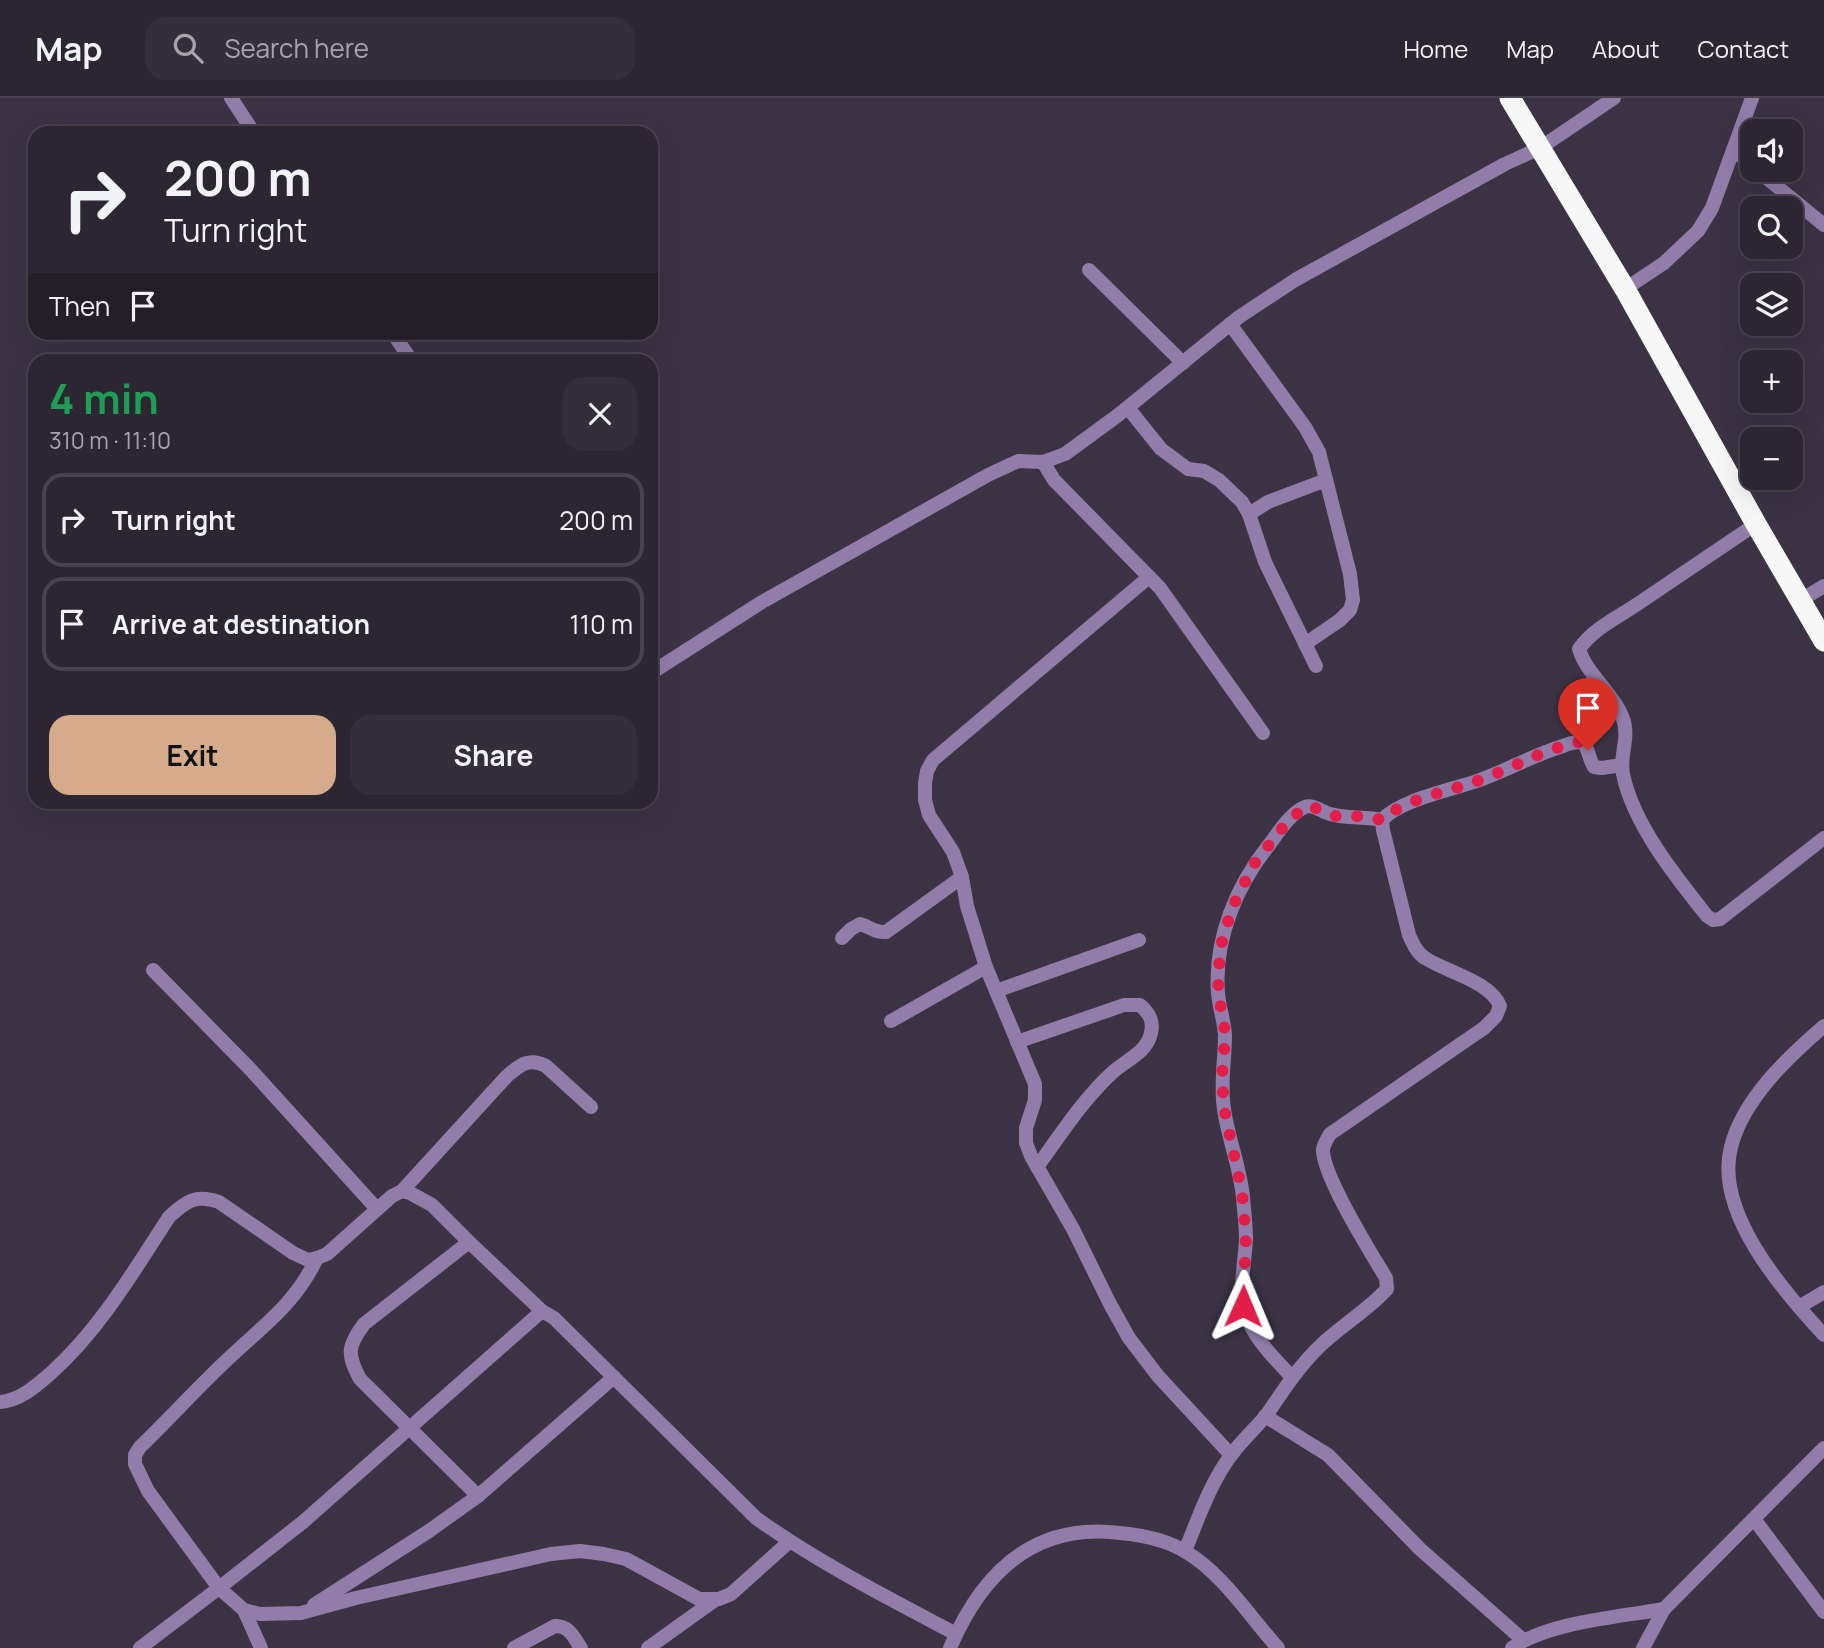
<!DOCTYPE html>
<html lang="en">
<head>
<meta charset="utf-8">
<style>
  :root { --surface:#2c2633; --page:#342e3b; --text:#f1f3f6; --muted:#a6a5ac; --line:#48434e; --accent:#d6ab8b }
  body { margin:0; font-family:Manrope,sans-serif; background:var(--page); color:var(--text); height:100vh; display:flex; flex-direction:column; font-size:26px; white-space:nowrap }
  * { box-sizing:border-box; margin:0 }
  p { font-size:23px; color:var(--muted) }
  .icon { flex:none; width:38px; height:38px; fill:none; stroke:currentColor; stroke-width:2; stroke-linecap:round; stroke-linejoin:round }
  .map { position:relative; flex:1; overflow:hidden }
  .sheet { position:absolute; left:28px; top:256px; width:630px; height:455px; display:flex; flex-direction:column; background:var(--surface); border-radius:21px; box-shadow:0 7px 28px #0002,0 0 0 2px var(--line) }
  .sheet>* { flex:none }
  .banner { position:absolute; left:28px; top:28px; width:630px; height:214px; border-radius:21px; box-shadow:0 7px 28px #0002,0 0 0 2px var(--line); background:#2c2633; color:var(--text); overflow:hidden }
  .buttons { position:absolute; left:1740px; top:21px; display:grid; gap:14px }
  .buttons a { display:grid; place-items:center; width:63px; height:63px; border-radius:14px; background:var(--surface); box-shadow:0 7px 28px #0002,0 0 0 2px var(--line); font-size:35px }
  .pin { position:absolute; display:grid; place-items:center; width:60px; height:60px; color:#fff; margin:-72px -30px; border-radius:50% 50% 50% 0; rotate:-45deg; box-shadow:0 0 7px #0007 }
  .pin .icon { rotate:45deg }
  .me { position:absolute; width:77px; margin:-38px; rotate:1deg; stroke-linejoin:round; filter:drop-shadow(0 0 5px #0008) }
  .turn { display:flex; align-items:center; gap:24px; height:147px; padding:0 21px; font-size:32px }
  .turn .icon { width:91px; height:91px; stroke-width:2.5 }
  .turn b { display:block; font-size:49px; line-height:60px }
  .then { display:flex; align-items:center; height:66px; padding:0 21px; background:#0003; gap:14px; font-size:26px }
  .round { display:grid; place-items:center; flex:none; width:74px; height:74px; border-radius:21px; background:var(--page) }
  .headline { display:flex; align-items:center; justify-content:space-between; height:119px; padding:0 21px }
  h1 { font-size:42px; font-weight:700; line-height:52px; color:#1e9e55 }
  .cta { display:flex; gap:14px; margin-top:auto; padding:14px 21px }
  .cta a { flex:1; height:80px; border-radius:21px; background:var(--accent); color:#111; font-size:28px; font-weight:700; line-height:80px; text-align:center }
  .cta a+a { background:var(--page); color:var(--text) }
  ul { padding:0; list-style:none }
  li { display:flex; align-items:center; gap:21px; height:94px; margin:0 14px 10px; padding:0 7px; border:4px solid var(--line); border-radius:21px }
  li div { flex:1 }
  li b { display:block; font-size:26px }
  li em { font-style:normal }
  header { display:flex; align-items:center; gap:42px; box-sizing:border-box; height:98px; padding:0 35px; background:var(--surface); border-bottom:2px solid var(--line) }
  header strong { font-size:33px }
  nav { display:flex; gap:38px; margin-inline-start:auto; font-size:24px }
  .search { width:490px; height:63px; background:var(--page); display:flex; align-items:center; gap:18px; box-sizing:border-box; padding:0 24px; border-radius:21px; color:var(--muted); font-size:26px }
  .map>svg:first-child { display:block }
</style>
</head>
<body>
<header>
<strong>Map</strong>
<div class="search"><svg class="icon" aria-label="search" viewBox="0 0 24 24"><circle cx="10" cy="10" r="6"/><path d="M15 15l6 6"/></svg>Search here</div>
<nav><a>Home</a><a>Map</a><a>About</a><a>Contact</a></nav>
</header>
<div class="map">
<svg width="1824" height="1550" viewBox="0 0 1824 1550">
  <rect width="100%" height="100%" fill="#3b3344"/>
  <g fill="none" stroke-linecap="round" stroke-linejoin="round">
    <g stroke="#927daa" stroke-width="14">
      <path d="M231,0L254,35"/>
      <path d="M1733,52L1752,67"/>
      <path d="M1757,72L1824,127"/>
      <path d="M1089,172L1183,265"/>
      <path d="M1625,191L1664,165L1698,133L1712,110L1752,0"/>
      <path d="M1230,226L1305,329L1319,354L1350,476L1353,502L1350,512L1340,522L1305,546"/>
      <path d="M392,234L411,262"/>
      <path d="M1128,310L1161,351L1188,371L1204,373L1219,382L1242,404L1249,416L1265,464L1316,568"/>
      <path d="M1043,364L1054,382L1160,490L1263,635"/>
      <path d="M1249,416L1268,404L1326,382"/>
      <path d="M1756,426C1717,452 1678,479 1639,505C1617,520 1594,530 1579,551C1587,577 1612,593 1622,618C1631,639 1619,655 1623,676C1633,726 1676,779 1707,818L1713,822L1720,821L1824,740"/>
      <path d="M1149,479L933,662L927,673L925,685V702L929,717L953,754L962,779L967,808L986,869L1035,986V1002L1026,1030V1045L1031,1058L1073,1131L1110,1206L1129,1240L1158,1278L1231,1357"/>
      <path d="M1801,502L1824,488"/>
      <path d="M651,575L762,504L988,377L1018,363L1043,364L1065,356L1117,318L1239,219L1295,182L1505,66L1540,50L1614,0"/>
      <path d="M842,840L851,831L860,826C871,829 875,835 886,834L962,779"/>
      <path d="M153,872L251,972L377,1111"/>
      <path d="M996,893L1139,842"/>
      <path d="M891,923L986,869"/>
      <path d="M1824,928C1788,959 1743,1001 1731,1049C1714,1114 1783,1193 1824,1237"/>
      <path d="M1017,944L1124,907H1140C1149,915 1154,923 1151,935C1147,954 1128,961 1114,973C1084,1000 1061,1036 1037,1069"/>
      <path d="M402,1093L507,978C520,967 529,959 546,968L591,1009"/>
      <path d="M469,1144L364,1226C347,1249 347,1256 360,1281L478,1398"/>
      <path d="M1799,1209L1824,1194"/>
      <path d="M542,1213L303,1424L219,1490L244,1512L260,1516L301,1515L356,1500L551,1456L580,1453L604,1456L626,1461L699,1501H719L731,1496L789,1444"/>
      <path d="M1292,1279C1273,1259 1251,1238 1244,1210C1239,1191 1245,1162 1246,1141C1246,1127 1244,1113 1243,1099C1240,1069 1228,1040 1224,1011C1220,986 1225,962 1225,937C1224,922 1219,909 1218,895C1214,842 1236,788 1269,747C1278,735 1290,715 1305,709C1313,706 1322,714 1330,716C1347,721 1365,718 1382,722"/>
      <path d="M0,1304C21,1302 36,1288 51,1275C100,1231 133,1174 169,1119C186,1103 196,1096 219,1104L293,1155L308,1162L317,1160L327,1156L392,1098L402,1093L410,1095L432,1107L469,1144L542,1213L554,1220L756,1420C819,1465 888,1500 956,1536"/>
      <path d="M1265,1318L1328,1357L1420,1451L1523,1542"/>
      <path d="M1754,1421L1824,1514"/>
      <path d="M1185,1453C1198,1421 1211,1383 1232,1356C1243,1341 1257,1329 1268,1315C1284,1291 1300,1267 1321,1247C1342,1227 1368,1212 1387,1191L1386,1180C1371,1155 1322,1077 1323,1051C1324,1046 1327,1041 1330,1036L1484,930L1496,918L1500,908C1490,883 1446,874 1425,860C1417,855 1413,846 1409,837L1383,732L1382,722C1400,702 1451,692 1477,683C1506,673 1533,657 1563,648C1570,645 1576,643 1584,645C1589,653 1589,661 1594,669L1602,670L1622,667"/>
      <path d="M314,1507L429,1433L478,1398L614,1279"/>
      <path d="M244,1512L261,1550"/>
      <path d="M140,1550L219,1490L148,1393L135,1366V1357L140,1349C170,1320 198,1289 228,1261C264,1227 295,1206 317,1160"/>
      <path d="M514,1550L555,1528C569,1527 574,1540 581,1550"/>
      <path d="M648,1550L715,1502"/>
      <path d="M950,1550C982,1475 1034,1424 1120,1435C1142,1437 1167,1442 1186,1454C1222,1475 1250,1519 1278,1550"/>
      <path d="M1512,1550C1548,1524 1620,1519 1664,1511"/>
      <path d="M1643,1550L1664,1511L1824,1350"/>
    </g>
    <path stroke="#f7f7f7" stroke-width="21" d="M1510,0L1625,191L1756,426L1824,543"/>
  </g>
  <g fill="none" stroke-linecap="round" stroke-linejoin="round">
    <path stroke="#e11d48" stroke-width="12" stroke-dasharray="0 21.6" d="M1243,1208L1246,1138L1242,1094L1224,1010L1222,978L1225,941L1224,925L1218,895L1220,851L1232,810L1254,766L1288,723L1304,710L1312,708L1324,715L1339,719L1364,718L1382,722C1401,702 1451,693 1477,683C1506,673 1533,657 1563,648C1570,645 1576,643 1584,645L1588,652"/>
  </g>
</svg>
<div class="buttons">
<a><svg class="icon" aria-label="sound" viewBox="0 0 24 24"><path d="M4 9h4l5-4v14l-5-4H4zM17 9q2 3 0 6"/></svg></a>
<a><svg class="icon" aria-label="search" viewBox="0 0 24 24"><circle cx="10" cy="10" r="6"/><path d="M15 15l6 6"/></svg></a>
<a><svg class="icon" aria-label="layers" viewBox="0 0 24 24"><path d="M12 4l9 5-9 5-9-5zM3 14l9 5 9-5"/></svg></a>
<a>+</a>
<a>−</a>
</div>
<div class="pin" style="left:1588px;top:652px;background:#d93025"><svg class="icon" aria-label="arrive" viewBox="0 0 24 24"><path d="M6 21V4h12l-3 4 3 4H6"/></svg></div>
<svg class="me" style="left:1243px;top:1208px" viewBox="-20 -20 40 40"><path d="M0-17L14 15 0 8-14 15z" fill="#e11d48" stroke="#fff" stroke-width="4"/></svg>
<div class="banner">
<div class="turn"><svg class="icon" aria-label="right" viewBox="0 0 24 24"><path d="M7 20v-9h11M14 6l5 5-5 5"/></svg><div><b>200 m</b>Turn right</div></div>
<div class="then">Then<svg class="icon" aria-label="arrive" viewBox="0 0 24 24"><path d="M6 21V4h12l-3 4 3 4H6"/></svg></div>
</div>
<section class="sheet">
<div class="headline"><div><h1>4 min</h1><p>310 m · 11:10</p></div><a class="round"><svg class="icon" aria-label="close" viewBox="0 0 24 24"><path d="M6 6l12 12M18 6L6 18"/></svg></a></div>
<ul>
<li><svg class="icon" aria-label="right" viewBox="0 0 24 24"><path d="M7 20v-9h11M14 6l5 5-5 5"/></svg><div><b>Turn right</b></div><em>200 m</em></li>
<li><svg class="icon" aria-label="arrive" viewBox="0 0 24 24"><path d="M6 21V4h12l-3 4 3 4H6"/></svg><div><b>Arrive at destination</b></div><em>110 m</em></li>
</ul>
<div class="cta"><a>Exit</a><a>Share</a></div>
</section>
</div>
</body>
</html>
